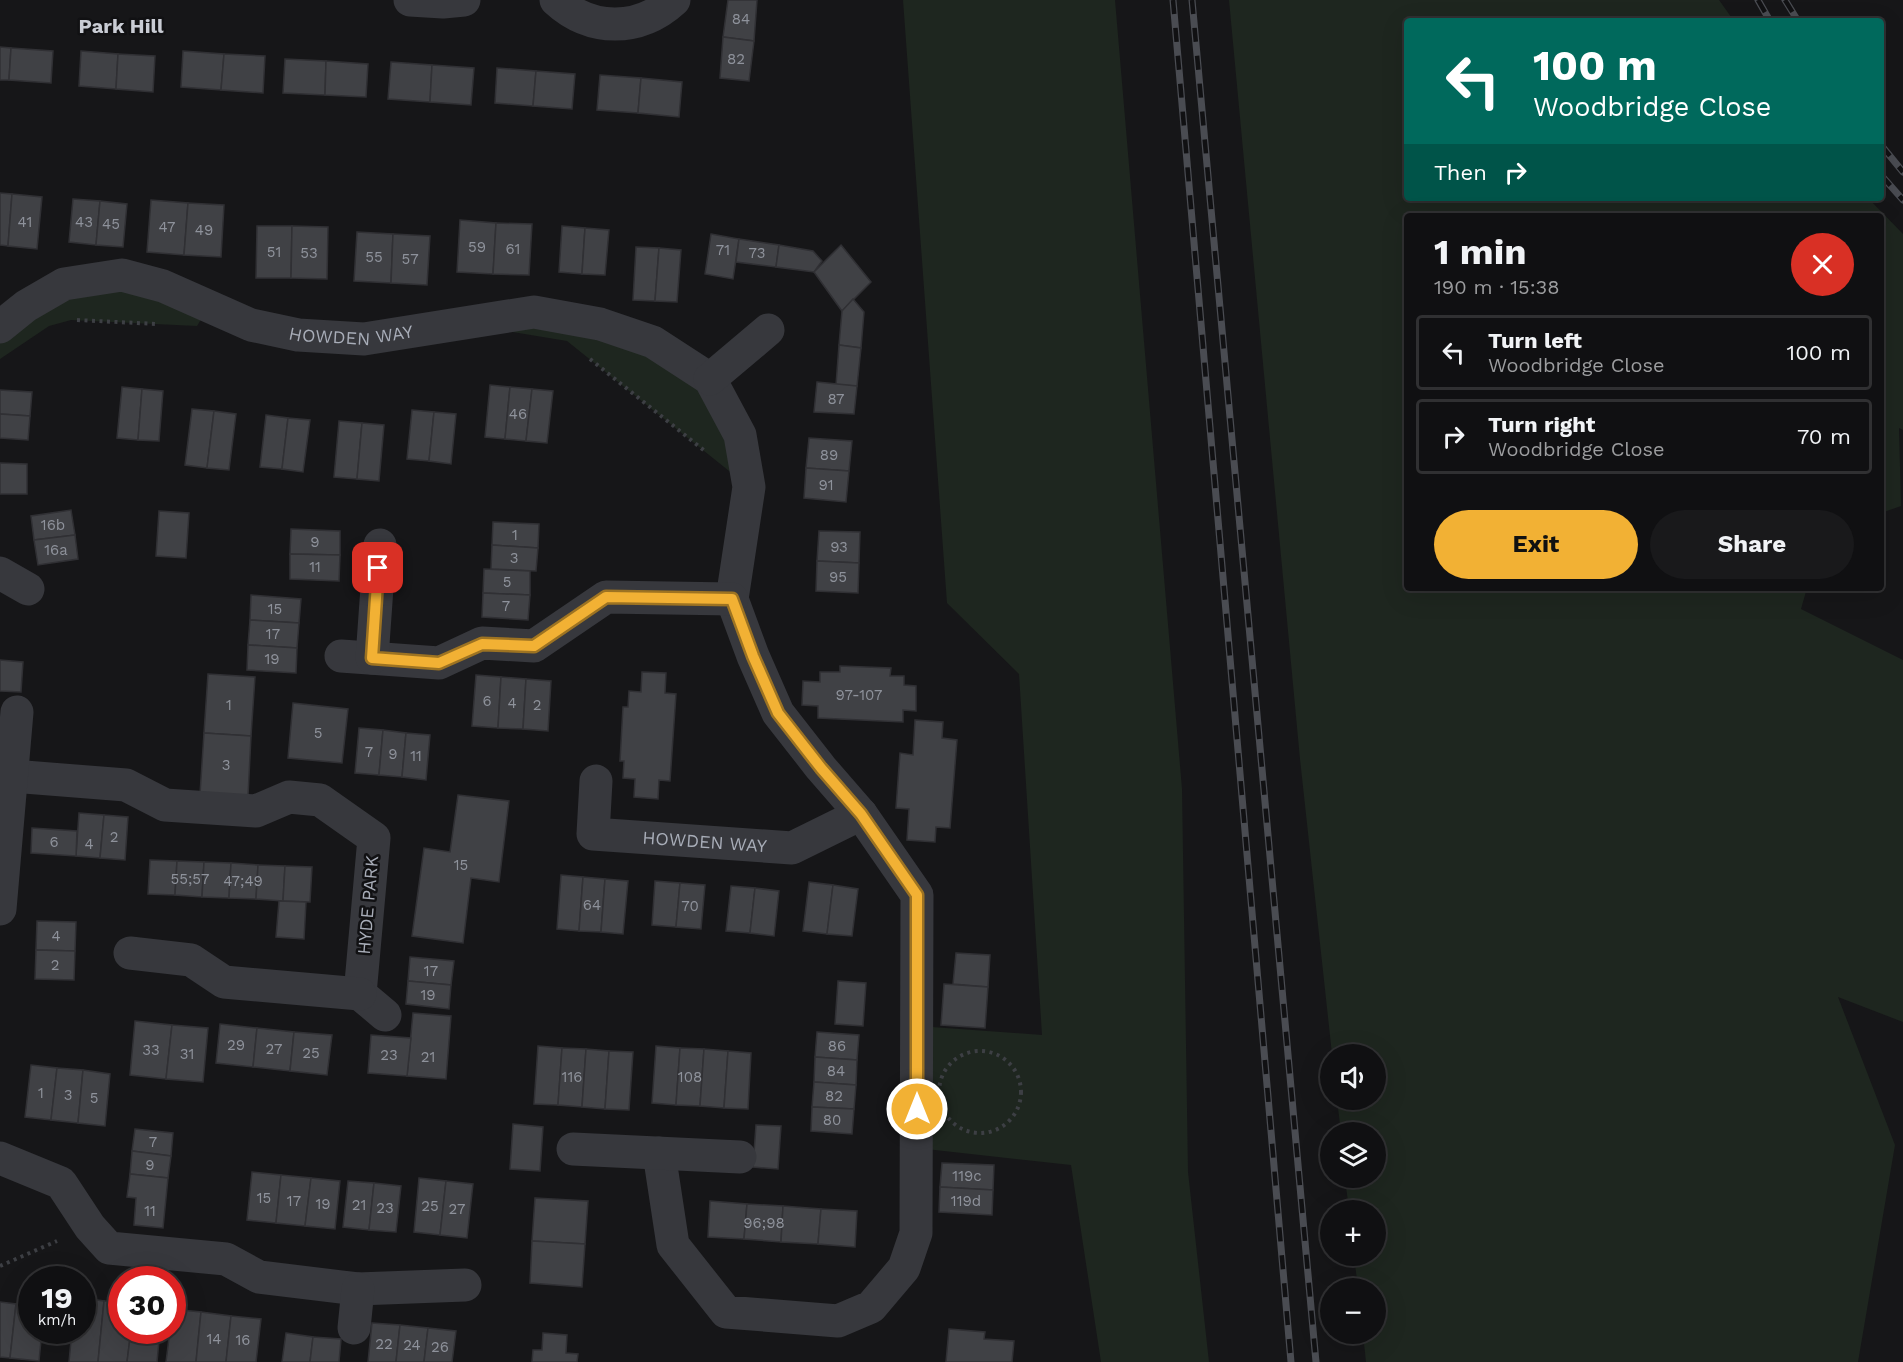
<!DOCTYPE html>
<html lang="en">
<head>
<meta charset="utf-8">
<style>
  :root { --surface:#101012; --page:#19191b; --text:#f1f3f6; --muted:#9c9d9f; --line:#303032; --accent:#f2b134 }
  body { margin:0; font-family:"Work Sans",sans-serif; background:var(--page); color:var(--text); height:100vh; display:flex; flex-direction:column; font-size:22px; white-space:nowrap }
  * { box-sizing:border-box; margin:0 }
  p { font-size:20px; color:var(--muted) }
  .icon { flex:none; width:33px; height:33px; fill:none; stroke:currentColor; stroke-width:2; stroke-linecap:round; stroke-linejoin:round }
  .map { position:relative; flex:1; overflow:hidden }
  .panel { position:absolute; left:1404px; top:213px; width:480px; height:378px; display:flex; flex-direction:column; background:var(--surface); border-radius:6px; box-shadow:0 6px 24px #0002,0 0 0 2px var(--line) }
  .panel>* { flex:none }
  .banner { position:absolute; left:1404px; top:18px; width:480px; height:183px; border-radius:6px; box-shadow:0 6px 24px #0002,0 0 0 2px var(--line); background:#00695c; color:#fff; overflow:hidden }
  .buttons { position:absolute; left:1320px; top:1044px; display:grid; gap:12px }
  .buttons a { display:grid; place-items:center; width:66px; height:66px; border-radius:50%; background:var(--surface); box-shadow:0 6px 24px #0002,0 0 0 2px var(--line); font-size:30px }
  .speed { position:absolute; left:18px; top:1266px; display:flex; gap:12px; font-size:30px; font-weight:700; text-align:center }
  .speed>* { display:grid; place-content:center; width:78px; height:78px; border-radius:50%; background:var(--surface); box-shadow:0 6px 24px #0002,0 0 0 2px var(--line); line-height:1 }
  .speed small { font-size:15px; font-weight:400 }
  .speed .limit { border:9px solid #d22; background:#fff; color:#111 }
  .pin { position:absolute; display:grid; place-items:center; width:51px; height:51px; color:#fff; margin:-26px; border-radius:12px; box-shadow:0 3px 9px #0006 }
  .me { position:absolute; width:66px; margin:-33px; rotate:0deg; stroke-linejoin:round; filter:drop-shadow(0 0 4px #0008) }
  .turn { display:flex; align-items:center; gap:21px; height:126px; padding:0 30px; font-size:27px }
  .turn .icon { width:78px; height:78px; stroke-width:2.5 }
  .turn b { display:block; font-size:42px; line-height:51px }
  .then { display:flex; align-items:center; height:57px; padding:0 30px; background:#0003; gap:12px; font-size:22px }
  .round { display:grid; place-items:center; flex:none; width:63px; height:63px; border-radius:32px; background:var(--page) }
  .headline { display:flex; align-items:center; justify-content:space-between; height:102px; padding:0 30px }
  h1 { font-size:36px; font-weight:700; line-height:45px }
  .button { display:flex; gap:12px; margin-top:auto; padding:12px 30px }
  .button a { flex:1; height:69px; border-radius:36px; background:var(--accent); color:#111; font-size:24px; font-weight:700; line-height:69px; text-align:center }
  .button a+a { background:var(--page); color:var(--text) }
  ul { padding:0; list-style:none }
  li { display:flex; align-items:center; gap:18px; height:75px; margin:0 12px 9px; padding:0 18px; border:3px solid var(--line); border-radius:6px }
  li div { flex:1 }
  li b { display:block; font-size:22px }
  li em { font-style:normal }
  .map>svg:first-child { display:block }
</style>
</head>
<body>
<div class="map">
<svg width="1903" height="1362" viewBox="0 0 1903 1362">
  <rect width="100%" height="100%" fill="#161618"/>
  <g fill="#1e261f">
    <path d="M903,0H1115L1182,789L1188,1172L1209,1362H1101L1071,1165L917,1148L918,1026L1042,1035L1019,674L947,603Z"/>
    <path d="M1229,0H1719L1734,21H1407V198H1868L1903,234V430L1899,428L1901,506L1881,513V216H1407V588H1807L1801,609L1903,660V1022L1838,997L1895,1145L1858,1362H1366L1363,1334H1376V1288H1358L1354,1256H1376V1210H1349L1345,1178H1376V1132H1341L1337,1100H1376V1054H1332L1300,759Z"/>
    <path d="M122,275L209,306L197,326L71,320L49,326L0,359V327Z"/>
    <path d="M534,312L710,379L749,487L567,341L465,324Z"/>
  </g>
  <g fill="#404145" stroke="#303034" stroke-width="1.5">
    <path d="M728,0H757L754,41L723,37Z"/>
    <path d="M723,37L754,41L749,81L720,78Z"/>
    <path d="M0,47L11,48L9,80H0Z"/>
    <path d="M11,48L53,51L51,83L9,80Z"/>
    <path d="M81,51L118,54L116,89L79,86Z"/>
    <path d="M183,51L224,54L221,90L181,87Z"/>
    <path d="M118,54L155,56L153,92L116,89Z"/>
    <path d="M224,54L265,56L263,93L221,90Z"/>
    <path d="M285,59L326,61L325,95L283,93Z"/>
    <path d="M326,61L368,64L366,97L325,95Z"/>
    <path d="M391,62L432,65L430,102L388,99Z"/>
    <path d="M432,65L474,68L471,105L430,102Z"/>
    <path d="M497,68L536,71L533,106L495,103Z"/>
    <path d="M536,71L575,74L572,109L533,106Z"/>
    <path d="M600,75L641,78L638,113L597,110Z"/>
    <path d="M641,78L682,82L679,117L638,113Z"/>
    <path d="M0,193L12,194L8,246L0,245Z"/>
    <path d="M12,194L42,197L37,249L8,246Z"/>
    <path d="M73,199L100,201L96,245L69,242Z"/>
    <path d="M151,200L188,203L184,255L147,252Z"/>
    <path d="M100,201L127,204L123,247L96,245Z"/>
    <path d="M188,203L224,205L221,257L184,255Z"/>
    <path d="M460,220L496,223L493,274L457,272Z"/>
    <path d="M496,223L532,224L529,275L493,274Z"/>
    <path d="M257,226H292L291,278H256Z"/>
    <path d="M292,226L328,227L327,279L291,278Z"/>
    <path d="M562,226L585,228L582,274L559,272Z"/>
    <path d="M585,228L609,230L605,275L582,274Z"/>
    <path d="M357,232L393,234L391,283L354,281Z"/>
    <path d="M393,234L430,236L427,285L391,283Z"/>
    <path d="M711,234L739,239L733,279L705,274Z"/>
    <path d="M739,239L779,245L776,267L736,262Z"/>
    <path d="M779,245L813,251L822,261L814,272L776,267Z"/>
    <path d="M841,245L871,282L842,311L814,272Z"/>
    <path d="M636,247L659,248L655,301L633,300Z"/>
    <path d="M659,248L681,250L677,302L655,301Z"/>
    <path d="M853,299L864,312L861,348L839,345L842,311Z"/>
    <path d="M839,345L861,348L857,386L836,385Z"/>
    <path d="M817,382L857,386L854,414L814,412Z"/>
    <path d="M490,385L510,387L505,439L485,437Z"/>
    <path d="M122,387L142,389L138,440L117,438Z"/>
    <path d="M510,387L532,389L526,441L505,439Z"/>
    <path d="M142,389L163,391L159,441L138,440Z"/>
    <path d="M532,389L553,391L547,443L526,441Z"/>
    <path d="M0,390L32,392L30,416L0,414Z"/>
    <path d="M192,409L214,411L207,468L185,465Z"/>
    <path d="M412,410L434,412L429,461L407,459Z"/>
    <path d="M214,411L236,414L229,470L207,468Z"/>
    <path d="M434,412L456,414L451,464L429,461Z"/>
    <path d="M0,414L30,416L28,440L0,438Z"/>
    <path d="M266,415L288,418L282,469L260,467Z"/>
    <path d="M288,418L310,420L303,472L282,469Z"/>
    <path d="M339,421L362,423L357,479L334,477Z"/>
    <path d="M362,423L384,425L379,481L357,479Z"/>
    <path d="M809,438L852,441L849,471L806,468Z"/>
    <path d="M0,463L27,464V494H0Z"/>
    <path d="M806,468L849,471L846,502L804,498Z"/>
    <path d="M71,510L75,535L34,540L31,516Z"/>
    <path d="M159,511L189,513L186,558L156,556Z"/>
    <path d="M493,522L539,524L538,548L492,545Z"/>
    <path d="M291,529L340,531V555L290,554Z"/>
    <path d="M819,531L860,532L859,563L817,561Z"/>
    <path d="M75,535L78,559L38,565L34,540Z"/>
    <path d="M492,545L538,548L536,571L491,569Z"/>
    <path d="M290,554L340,555L339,581L290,579Z"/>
    <path d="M817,561L859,563L858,593L816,591Z"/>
    <path d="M484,569L530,571V595L483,593Z"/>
    <path d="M483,593L530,595L528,620L482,617Z"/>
    <path d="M251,595L301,599L299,623L250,620Z"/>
    <path d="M250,620L299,623L297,648L248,645Z"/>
    <path d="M248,645L297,648L296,673L247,670Z"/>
    <path d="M0,660L23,662L21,692L0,691Z"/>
    <path d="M840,666L891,668L890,676H904V685L916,686V711L903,710V722L818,718V706L802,705L803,681L820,682V672H840Z"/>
    <path d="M642,672L666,673L665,693L676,694L670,781L659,780L658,799L634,797L635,779L623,778L624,761H620L623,707H628L629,691L641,692Z"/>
    <path d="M208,674L255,677L251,736L204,733Z"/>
    <path d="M476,675L501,677L498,728L472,726Z"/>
    <path d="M501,677L526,679L523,729L498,728Z"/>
    <path d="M526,679L551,681L548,731L523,729Z"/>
    <path d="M293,703L348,709L342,763L288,758Z"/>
    <path d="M915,720L943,722L942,738L957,740L950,828L936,827L935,842L907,840L909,809L896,808L900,753L913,755Z"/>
    <path d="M359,728L383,730L379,775L355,773Z"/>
    <path d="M383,730L406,733L402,777L379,775Z"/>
    <path d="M204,733L251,736L248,796L200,794Z"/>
    <path d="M406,733L430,735L426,780L402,777Z"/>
    <path d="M458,795L509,801L499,882L471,878L463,943L412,936L424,848L450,852Z"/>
    <path d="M79,813L104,815L100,858L76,856Z"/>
    <path d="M104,815L128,817L125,860L100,858Z"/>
    <path d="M32,828L77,831L76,856L31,853Z"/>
    <path d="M150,860L177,861L175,895L148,894Z"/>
    <path d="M177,861L204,862L202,897L175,895Z"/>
    <path d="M204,862L231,863L229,898L202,897Z"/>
    <path d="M231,863L258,865L256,899L229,898Z"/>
    <path d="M258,865L285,866L283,901L256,899Z"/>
    <path d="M285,866L312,867L310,902L283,901Z"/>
    <path d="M561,875L583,877L579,931L557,929Z"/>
    <path d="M583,877L605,879L601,932L579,931Z"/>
    <path d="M605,879L628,881L623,934L601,932Z"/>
    <path d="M655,881L680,883L676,927L652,925Z"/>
    <path d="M809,882L833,885L827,934L803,931Z"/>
    <path d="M680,883L705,885L701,929L676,927Z"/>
    <path d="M833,885L858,889L852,936L827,934Z"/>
    <path d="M731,886L755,888L750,933L726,931Z"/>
    <path d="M755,888L779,891L774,936L750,933Z"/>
    <path d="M279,901L306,902L304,939L276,937Z"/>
    <path d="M37,921L76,922L75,951L36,950Z"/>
    <path d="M36,950L75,951L74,980L35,979Z"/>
    <path d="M956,953L990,955L988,987L953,984Z"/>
    <path d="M410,957L454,961L451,985L408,981Z"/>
    <path d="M408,981L451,985L449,1009L406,1004Z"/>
    <path d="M838,981L866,983L863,1026L835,1024Z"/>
    <path d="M944,984L988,987L985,1028L941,1025Z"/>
    <path d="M413,1013L451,1016L446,1079L407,1076Z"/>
    <path d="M135,1021L172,1025L166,1079L130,1075Z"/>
    <path d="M220,1024L257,1028L253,1067L216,1063Z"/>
    <path d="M172,1025L208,1028L203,1082L166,1079Z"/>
    <path d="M257,1028L294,1032L290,1071L253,1067Z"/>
    <path d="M294,1032L332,1035L327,1075L290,1071Z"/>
    <path d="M817,1032L859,1035L857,1060L815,1057Z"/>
    <path d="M371,1035L411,1038L407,1076L368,1073Z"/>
    <path d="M538,1046L562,1048L558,1105L534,1104Z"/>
    <path d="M656,1046L680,1048L676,1105L652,1103Z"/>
    <path d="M562,1048L586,1049L582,1107L558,1105Z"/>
    <path d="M680,1048L704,1049L700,1106L676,1105Z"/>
    <path d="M586,1049L609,1051L605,1109L582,1107Z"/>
    <path d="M704,1049L728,1051L724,1108L700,1106Z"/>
    <path d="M609,1051L633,1052L629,1110L605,1109Z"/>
    <path d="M728,1051L751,1053L748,1109L724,1108Z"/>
    <path d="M815,1057L857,1060L856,1085L814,1082Z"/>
    <path d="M31,1065L57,1068L51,1120L25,1117Z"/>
    <path d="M57,1068L83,1070L78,1123L51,1120Z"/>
    <path d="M83,1070L110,1074L105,1126L78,1123Z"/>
    <path d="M814,1082L856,1085L854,1109L812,1107Z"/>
    <path d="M812,1107L854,1109L852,1134L811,1131Z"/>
    <path d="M513,1124L543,1127L540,1171L510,1169Z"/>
    <path d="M756,1125L781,1126L778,1169L753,1167Z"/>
    <path d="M135,1129L173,1133L171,1156L132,1151Z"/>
    <path d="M132,1151L171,1156L168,1178L130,1174Z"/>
    <path d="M942,1163L994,1165L993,1190L940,1187Z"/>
    <path d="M252,1172L281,1175L276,1223L247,1220Z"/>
    <path d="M130,1174L168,1178L163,1228L134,1225L136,1198L127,1197Z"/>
    <path d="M281,1175L311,1178L305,1226L276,1223Z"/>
    <path d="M311,1178L340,1181L335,1229L305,1226Z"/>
    <path d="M419,1178L446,1181L440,1235L414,1232Z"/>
    <path d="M348,1181L374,1183L369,1230L343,1227Z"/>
    <path d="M446,1181L473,1184L467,1238L440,1235Z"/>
    <path d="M374,1183L401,1186L396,1232L369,1230Z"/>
    <path d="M940,1187L993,1190L992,1215L939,1212Z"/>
    <path d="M535,1198L588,1201L585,1244L532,1241Z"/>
    <path d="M710,1201L747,1204L744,1239L708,1237Z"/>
    <path d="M747,1204L783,1206L781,1242L744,1239Z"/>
    <path d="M783,1206L821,1209L818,1244L781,1242Z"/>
    <path d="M821,1209L857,1211L855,1247L818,1244Z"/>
    <path d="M532,1241L585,1244L582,1287L530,1283Z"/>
    <path d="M82,1298L104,1301L98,1362H69L72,1330H82Z"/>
    <path d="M104,1301L122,1303V1330H131L127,1362H98Z"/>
    <path d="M0,1302L16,1304L10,1358L0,1357Z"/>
    <path d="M16,1304L32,1305V1330H42L39,1361L10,1358Z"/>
    <path d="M172,1309L201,1312L196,1362H166L170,1330H172Z"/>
    <path d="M201,1312L231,1316L226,1362H196Z"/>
    <path d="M231,1316L261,1319L256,1362H226Z"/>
    <path d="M372,1323L400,1325L396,1362H368Z"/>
    <path d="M400,1325L428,1328L424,1362H396Z"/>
    <path d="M428,1328L456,1331L452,1362H424Z"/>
    <path d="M949,1329L985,1332L984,1339L1014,1341L1012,1362H946Z"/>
    <path d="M131,1330H160L157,1362H127Z"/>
    <path d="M286,1333L313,1337L310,1362H282Z"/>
    <path d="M543,1333L567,1335L566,1353L578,1354L577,1362H532L533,1350H542Z"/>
    <path d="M313,1337L341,1339L339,1362H310Z"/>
  </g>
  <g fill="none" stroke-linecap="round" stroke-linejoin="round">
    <g stroke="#3d3f44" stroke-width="4" stroke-dasharray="3 4.5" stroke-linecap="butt">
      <path d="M77,320L157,324"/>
      <path d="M590,359L706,452"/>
      <circle cx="980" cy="1092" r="41"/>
      <path d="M0,1266L57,1241"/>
    </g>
    <g stroke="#37383d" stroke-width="33">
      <path d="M410,0L443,2L464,0"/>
      <path d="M556,0C591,32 639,32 674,0"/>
      <path id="s1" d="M0,327L26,306L64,284L122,275L163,286L251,325L298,335L364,339L534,312L600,324L653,342L710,379L740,435L749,487L732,599L753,656L778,713L821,768L861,814L917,895L916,1233L904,1268L871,1307L838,1321L726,1312L673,1245L659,1153"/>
      <path d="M710,379L768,330"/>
      <path d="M0,573L28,589"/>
      <path d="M341,656L439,663L482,643L534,646L606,597L732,599"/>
      <path d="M372,658L380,545"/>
      <path d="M12,776L126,785L165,805L256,811L289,797L320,800L374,838L360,994L385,1015"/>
      <path id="s2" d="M596,781L593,834L792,848L861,814"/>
      <path d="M0,909L17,712"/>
      <path d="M130,953L191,960L224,982L360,994"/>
      <path d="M573,1149L740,1157"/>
      <path d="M0,1158L61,1183L90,1227L109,1248L226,1259L259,1277L358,1289L465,1285"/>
      <path d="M354,1328L358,1289"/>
    </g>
    <g stroke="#4a4c52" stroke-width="7">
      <g id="rail">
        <path d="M1173,0L1291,1362"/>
        <path d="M1192,0L1316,1362"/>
        <path d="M1758,0L1770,21"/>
        <path d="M1785,0L1798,21"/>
        <path d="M1881,145L1903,172"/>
        <path d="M1881,175L1903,200"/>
      </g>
    </g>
    <use href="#rail" stroke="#111113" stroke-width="4.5" stroke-dasharray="14" stroke-linecap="butt"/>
  </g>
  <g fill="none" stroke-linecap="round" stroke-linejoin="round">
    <g stroke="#9d7322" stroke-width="15">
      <path id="route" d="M378,568L372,658L439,663L482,644L534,646L606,597L732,599L753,656L778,713L821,768L861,814L917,895V1109"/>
    </g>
    <use href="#route" stroke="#f2b134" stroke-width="10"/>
  </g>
  <g text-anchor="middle" stroke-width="5" stroke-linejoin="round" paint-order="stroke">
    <g font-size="15" fill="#8e929b">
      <text x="741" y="24">84</text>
      <text x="736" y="64">82</text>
      <text x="25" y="227">41</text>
      <text x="84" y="227">43</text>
      <text x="111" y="229">45</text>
      <text x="167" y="232">47</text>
      <text x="204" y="235">49</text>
      <text x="477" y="252">59</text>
      <text x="513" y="254">61</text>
      <text x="723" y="255">71</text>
      <text x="274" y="257">51</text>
      <text x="309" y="258">53</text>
      <text x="757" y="258">73</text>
      <text x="374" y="262">55</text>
      <text x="410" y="264">57</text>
      <text x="836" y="404">87</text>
      <text x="518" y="419">46</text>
      <text x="829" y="460">89</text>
      <text x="826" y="490">91</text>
      <text x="53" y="530">16b</text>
      <text x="515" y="540">1</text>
      <text x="315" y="547">9</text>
      <text x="839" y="552">93</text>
      <text x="56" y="555">16a</text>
      <text x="514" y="563">3</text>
      <text x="315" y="572">11</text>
      <text x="838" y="582">95</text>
      <text x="507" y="587">5</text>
      <text x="506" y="611">7</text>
      <text x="275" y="614">15</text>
      <text x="273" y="639">17</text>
      <text x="272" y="664">19</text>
      <text x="859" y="700">97-107</text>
      <text x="487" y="706">6</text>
      <text x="512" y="708">4</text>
      <text x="229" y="710">1</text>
      <text x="537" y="710">2</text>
      <text x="318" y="738">5</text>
      <text x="369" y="757">7</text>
      <text x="393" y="759">9</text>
      <text x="416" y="761">11</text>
      <text x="226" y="770">3</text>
      <text x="114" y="842">2</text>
      <text x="54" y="847">6</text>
      <text x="89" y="849">4</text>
      <text x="461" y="870">15</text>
      <text x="190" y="884">55;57</text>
      <text x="243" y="886">47;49</text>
      <text x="592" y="910">64</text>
      <text x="690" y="911">70</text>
      <text x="56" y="941">4</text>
      <text x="55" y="970">2</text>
      <text x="431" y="976">17</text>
      <text x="428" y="1000">19</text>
      <text x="236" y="1050">29</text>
      <text x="837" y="1051">86</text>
      <text x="274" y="1054">27</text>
      <text x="151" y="1055">33</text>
      <text x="311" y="1058">25</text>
      <text x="187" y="1059">31</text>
      <text x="389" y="1060">23</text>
      <text x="428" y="1062">21</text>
      <text x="836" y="1076">84</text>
      <text x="572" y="1082">116</text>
      <text x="690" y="1082">108</text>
      <text x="41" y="1098">1</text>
      <text x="68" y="1100">3</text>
      <text x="834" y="1101">82</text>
      <text x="94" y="1103">5</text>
      <text x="832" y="1125">80</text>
      <text x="153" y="1147">7</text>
      <text x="150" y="1170">9</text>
      <text x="967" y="1181">119c</text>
      <text x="264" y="1203">15</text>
      <text x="294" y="1206">17</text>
      <text x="966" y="1206">119d</text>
      <text x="323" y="1209">19</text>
      <text x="359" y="1210">21</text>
      <text x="430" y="1211">25</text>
      <text x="385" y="1213">23</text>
      <text x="457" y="1214">27</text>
      <text x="150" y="1216">11</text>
      <text x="764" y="1228">96;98</text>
      <text x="214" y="1344">14</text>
      <text x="243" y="1345">16</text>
      <text x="384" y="1349">22</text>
      <text x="412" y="1350">24</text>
      <text x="440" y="1352">26</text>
    </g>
    <g font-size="18" fill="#a8adb8" stroke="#111113">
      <text dy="6" stroke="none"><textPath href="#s1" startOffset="376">HOWDEN WAY</textPath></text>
      <text dy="6" stroke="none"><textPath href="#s2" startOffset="165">HOWDEN WAY</textPath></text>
      <text transform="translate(368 905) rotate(-85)" y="6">HYDE PARK</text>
    </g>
    <g font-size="20" font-weight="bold" fill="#c9ccd4" stroke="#111113">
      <text x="121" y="33">Park Hill</text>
    </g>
  </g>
</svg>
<div class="buttons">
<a><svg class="icon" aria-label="sound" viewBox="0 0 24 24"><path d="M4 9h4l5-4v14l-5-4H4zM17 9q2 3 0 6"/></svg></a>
<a><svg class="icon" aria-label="layers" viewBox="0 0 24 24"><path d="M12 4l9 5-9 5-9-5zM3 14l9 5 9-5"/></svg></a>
<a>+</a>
<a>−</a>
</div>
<div class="speed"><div>19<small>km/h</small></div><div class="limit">30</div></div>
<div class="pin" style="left:378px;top:568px;background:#d93025"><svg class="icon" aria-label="arrive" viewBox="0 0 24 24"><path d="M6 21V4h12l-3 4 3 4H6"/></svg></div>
<svg class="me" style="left:917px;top:1109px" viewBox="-20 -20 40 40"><circle r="17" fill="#f2b134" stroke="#fff" stroke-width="3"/><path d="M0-11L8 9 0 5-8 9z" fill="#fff"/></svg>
<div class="banner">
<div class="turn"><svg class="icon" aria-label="left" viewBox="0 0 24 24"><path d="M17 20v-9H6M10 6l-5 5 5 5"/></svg><div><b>100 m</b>Woodbridge Close</div></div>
<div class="then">Then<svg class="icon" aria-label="right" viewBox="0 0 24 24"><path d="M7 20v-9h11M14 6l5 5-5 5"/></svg></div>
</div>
<section class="panel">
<div class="headline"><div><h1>1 min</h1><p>190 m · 15:38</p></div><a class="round" style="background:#d93025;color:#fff"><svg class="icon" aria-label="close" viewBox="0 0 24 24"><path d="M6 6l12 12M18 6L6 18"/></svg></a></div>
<ul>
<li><svg class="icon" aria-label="left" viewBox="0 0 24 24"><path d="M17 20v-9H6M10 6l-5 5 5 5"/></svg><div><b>Turn left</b><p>Woodbridge Close</p></div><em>100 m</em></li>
<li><svg class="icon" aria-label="right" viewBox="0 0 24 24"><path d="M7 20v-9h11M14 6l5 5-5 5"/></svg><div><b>Turn right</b><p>Woodbridge Close</p></div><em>70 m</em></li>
</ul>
<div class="button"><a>Exit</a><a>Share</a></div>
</section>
</div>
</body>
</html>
